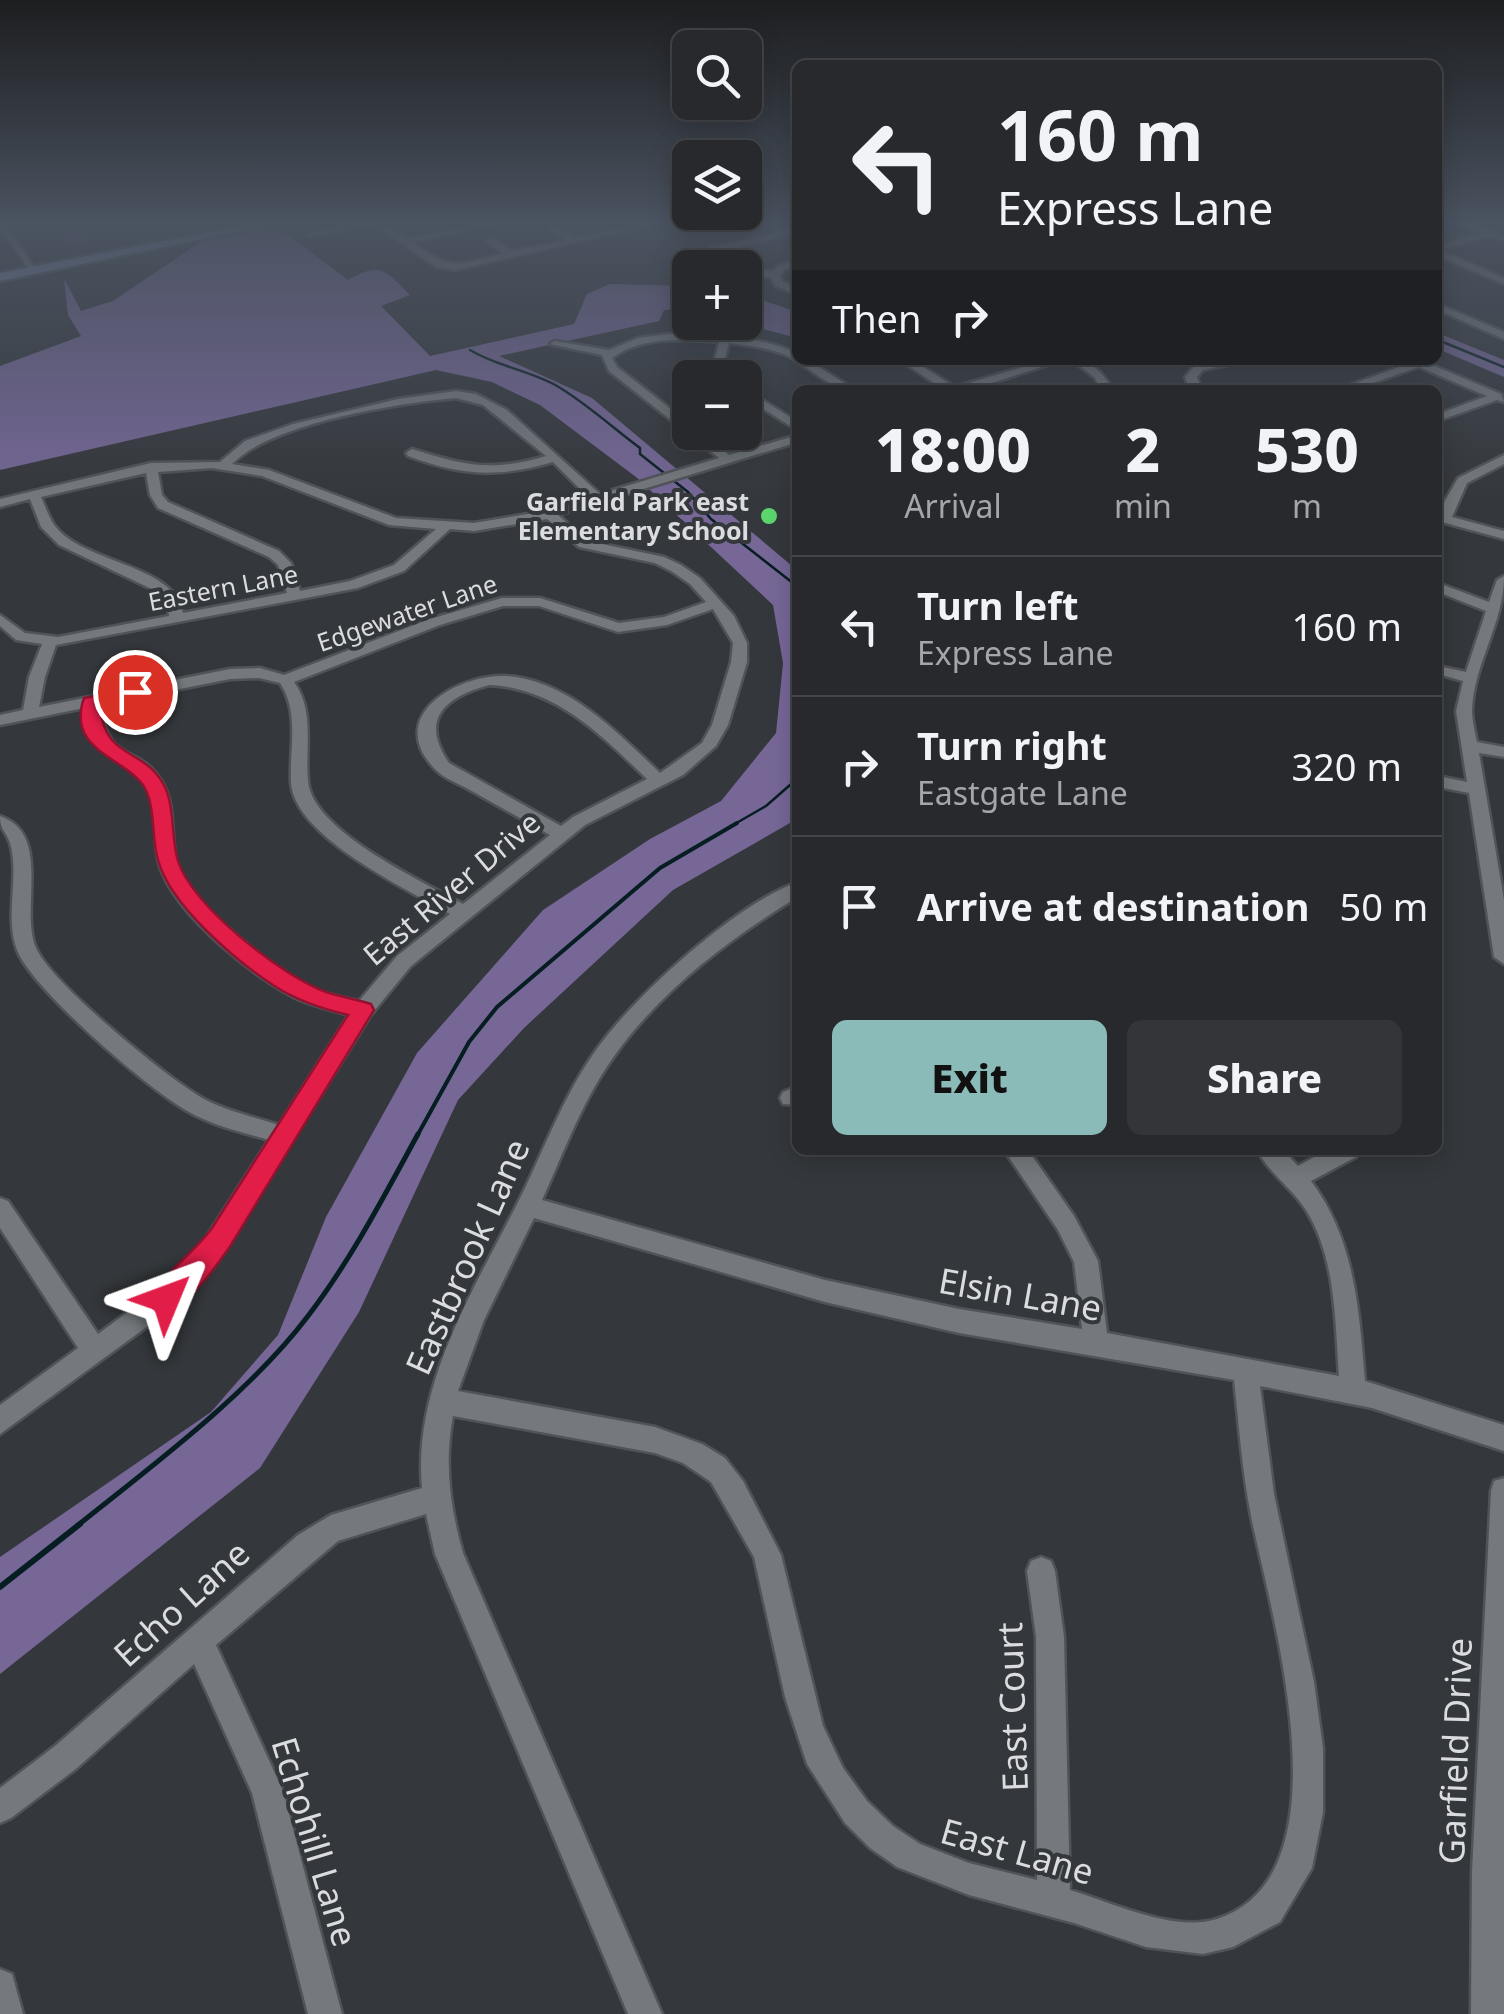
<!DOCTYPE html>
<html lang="en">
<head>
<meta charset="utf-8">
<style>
  :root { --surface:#27292c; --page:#333538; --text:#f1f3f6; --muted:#a4a6a9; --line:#434548; --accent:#8bbbb9 }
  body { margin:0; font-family:"Noto Sans",sans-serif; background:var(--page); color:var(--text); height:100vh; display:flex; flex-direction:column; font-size:38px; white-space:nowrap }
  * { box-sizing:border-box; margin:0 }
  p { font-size:32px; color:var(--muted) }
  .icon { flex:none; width:55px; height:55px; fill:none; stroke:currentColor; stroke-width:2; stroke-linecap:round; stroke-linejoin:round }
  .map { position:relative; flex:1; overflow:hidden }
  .drawer { position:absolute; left:792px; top:385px; width:650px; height:770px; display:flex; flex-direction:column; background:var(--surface); border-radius:15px; box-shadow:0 5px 25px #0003,0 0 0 2px var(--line) }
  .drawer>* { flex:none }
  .guide { position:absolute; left:792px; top:60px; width:650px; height:305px; border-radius:15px; box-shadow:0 5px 25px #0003,0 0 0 2px var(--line); background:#27292c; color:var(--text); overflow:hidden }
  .tools { position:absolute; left:672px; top:30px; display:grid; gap:20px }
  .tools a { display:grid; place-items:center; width:90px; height:90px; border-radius:15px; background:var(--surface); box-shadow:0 5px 25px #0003,0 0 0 2px var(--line); font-size:50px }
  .pin { position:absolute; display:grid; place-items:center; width:85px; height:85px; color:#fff; margin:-42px; border:5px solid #fff; border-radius:50%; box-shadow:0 2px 10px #0007 }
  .me { position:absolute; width:110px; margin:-55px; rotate:46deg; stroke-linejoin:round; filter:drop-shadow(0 0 8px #0008) }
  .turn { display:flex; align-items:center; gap:35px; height:210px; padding:0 40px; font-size:45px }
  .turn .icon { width:130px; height:130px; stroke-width:2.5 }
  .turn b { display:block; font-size:70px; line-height:85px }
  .then { display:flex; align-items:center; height:95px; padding:0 40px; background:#0003; gap:20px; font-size:38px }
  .eta { display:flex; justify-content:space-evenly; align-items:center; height:170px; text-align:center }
  .eta b { font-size:60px; font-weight:800; line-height:70px }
  .action { display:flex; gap:20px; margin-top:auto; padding:20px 40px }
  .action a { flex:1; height:115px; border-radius:15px; background:var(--accent); color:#111; font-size:40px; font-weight:800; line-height:115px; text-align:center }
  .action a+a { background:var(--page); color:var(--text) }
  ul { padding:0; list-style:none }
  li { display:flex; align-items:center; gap:30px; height:140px; padding:0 40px; border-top:2px solid var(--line) }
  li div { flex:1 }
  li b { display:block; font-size:38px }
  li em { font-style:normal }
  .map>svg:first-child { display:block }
</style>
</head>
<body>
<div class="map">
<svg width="1504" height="2014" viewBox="0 0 1504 2014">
  <rect width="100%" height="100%" fill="#34373b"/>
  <path fill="#53456e" d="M47,222H248C195,234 140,224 87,232L88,242L68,246Z"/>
  <g fill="#766797">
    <path d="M275,225L348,280C381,261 386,271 410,295L381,306L430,356L574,324L587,294L610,284L690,286V308L664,310L659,321L499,356L592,398L797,570V819L673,890L524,1028L458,1100L359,1312L260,1468L0,1674V1557L211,1412L278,1335L326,1217L417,1053L543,910L650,839L721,801L776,733L783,663L773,605L636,477L540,405L492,382L436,370L0,470V366L81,336L68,315L64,278L81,311L113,301L205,239Z"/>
    <path d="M745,294L797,312V338L740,323L745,322Z"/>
    <path d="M1438,333L1504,360V377L1438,349Z"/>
  </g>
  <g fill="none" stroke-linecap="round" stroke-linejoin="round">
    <g stroke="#061e22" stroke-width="2.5">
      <path d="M1438,340L1504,367"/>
      <path d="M470,350C498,367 529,370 557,386C586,403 613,428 640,448V454L688,492L711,519L798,587"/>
      <path d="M733,825L766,806L798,778"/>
    </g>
    <path stroke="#061e22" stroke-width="4" d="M417,1136L469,1042L497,1007L660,868L737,823"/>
    <path stroke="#061e22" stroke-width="5" d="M77,1526C153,1465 249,1394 308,1316C351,1260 384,1196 418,1134"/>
    <path stroke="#061e22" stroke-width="6" d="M0,1587L80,1524"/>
    <g stroke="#505357" stroke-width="5">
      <g id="minor">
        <path d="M0,222H4L37,272H31L0,228Z"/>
        <path d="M360,222H382L407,239L487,222H501L413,243C455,272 456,264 504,254L487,242L490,237L513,251L567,240L548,228L551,223L576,238L649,222H663L456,270L436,267L374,224L309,237L305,234Z"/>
        <path d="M1456,222H1467L1504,235V241L1489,236L1439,250L1504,278V284L1438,256V245L1481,233Z"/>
        <path d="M798,227V233L716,252L710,260L721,268H709L700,261L710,248Z"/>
        <path d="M798,259V265L784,270L780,277L783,282L798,288V295L776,286L770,277L745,275V269L774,271L778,266Z"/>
        <path d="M1438,304L1504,332V339L1438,310Z"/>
        <path d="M669,334C712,334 757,336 798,353V360H808L855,390C831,390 811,369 792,358C773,348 750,346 729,343L723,366L731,378H720L713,366L719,342C683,339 642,336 612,358L617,367L690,424V432H701L729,455L798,435V442L558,515L588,541L664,557L681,565L700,578L734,616L747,643V662L728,725L716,746L683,775L585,825L411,966L370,1016L213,1268L174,1307L0,1434V1405L78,1348L0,1228V1198L8,1201L98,1334L156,1291L197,1252L269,1140C242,1132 214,1126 189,1112C150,1091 32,989 17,950C4,916 20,877 10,843C6,831 0,830 0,816C53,834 19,909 36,948C51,983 170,1081 206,1100C229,1112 255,1117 279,1125L349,1015C332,1010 314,1006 298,999C254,978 178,916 161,869C151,843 160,812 147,787C129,750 93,773 84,708L0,725V715L23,710L29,677L42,644L16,640L0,626V615L25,633L58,637L169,616L167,602L158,592L59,545L41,527L30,499L0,507V499L151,463L220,462L245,441L293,424L398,399L456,391L476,394L507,410L600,494L719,458L609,371L602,355L550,344L555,341L609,350L638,338ZM456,398L483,405L546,456C492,472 465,466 412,449L406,453L408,456C462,476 497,478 553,462L589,498L540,512L474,523L396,518L269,470L232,464C271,423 399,403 456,398ZM212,468L262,476L389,525L436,529L394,565L350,581L300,591L291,563L279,551L168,502L162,495L158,472ZM146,473L150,495L158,508L269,557L278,565L287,593L183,613C175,564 82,563 55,526C49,518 45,506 41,497ZM547,519L579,547L655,563L671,571L690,584L706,602L664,617L619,623L540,598H502L430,619L284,675L260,668L230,669L39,707L45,677L56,645L358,588L404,571L450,529L474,531ZM503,606H539L618,632L667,625L713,609L733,643L731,662L712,725L702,743L660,773C620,735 574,686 516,677C462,669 380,716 437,771C445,779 460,784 470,790C497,805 523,820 550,835L463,904C422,881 312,831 308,781C305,747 315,711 294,682L440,625ZM259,678L280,683C300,713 289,750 291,783C295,837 407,889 450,914L397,956L359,1001C344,998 328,995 314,989C277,973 192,905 178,867C169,840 177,810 163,784C140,742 109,768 99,705L230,679ZM489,685C556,688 601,735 647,779L573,817L561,826L449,763C419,719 445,697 489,685Z"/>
        <path d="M900,360H912L955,387L1047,360H1063L970,390H944Z"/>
        <path d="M1072,360C1092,360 1103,373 1113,390H1101L1095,378Z"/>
        <path d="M1224,360H1250L1203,370L1197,377L1201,390H1189L1185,377L1195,365Z"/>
        <path d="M1406,360H1420L1501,394L1504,402L1497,400L1438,421V414L1487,396L1419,367L1353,390H1336L1410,363Z"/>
        <path d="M745,389L798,422V431L745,397Z"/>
        <path d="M1504,455V464L1467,483L1452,517L1504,531V539L1438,521V513L1458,478Z"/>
        <path d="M1504,576C1504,623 1474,663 1472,710C1472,720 1475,732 1477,742L1504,747V757L1479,753L1504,900V964L1494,957L1469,793L1438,787V776L1467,782L1456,711L1463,681L1438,674V666L1466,672L1486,611L1438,592V583L1489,602L1497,580Z"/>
        <path d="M798,882V897C723,942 647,1001 601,1076C577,1115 561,1158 542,1200L825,1280L959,1309L1082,1329L1074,1262L1058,1230L1004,1150H1028L1074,1216L1098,1261L1107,1333L1339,1376C1335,1321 1336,1258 1306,1210C1292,1188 1268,1172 1257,1150H1283L1298,1166L1327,1150H1359L1356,1157L1311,1181C1355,1240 1359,1310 1365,1381L1504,1425V1451L1372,1408L1260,1386L1274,1494L1314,1682L1323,1748V1812L1312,1868L1280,1922L1233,1947L1203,1954L1146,1947L1074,1923L969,1895L897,1867L870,1848L845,1823L807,1764L785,1697L754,1557L711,1482L683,1463L655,1453L453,1416C444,1463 450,1507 463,1553L662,2014H628L435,1554L426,1514L338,1541L216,1645L283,1791L342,2014H308L252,1793L194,1664L77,1768L11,1818L0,1823V1788L55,1746L298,1535L331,1515L422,1488C412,1380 480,1281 525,1188C548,1140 567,1089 599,1046C637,994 737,903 798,882ZM534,1218L825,1302L959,1333L1234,1380C1239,1426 1242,1471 1251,1516C1271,1614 1351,1876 1217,1919C1174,1933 1111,1902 1070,1890L1064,1637L1055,1571L1051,1561L1041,1557L1031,1561L1027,1571L1036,1637L1037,1880L969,1863L920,1844L893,1826L867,1801L843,1768L823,1726L781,1555L743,1481L725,1458L702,1444L655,1427L458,1391L484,1320Z"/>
        <path d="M798,1086V1105L783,1104L780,1098L783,1092Z"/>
        <path d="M1504,1478V2014H1471L1472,1872L1491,1491L1494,1481Z"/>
        <path d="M0,1969L12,1974L23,2014H0Z"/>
      </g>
    </g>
    <g stroke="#505357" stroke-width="5">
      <path id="major" d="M263,222H283L0,281V273Z"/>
    </g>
    <use href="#minor" fill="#75797d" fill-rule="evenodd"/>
    <use href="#major" fill="#8189b2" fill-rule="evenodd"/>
  </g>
  <linearGradient id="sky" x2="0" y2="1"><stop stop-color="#1d1e20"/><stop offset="0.44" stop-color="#4a5360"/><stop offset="1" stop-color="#4a5360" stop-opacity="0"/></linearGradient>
  <rect width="1504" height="504" fill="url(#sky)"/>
  <path fill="#e11d48" stroke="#92132f" stroke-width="2.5" d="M135,687L144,692L141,696L100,705C104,761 143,746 164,785C175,806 171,838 178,861C192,906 282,976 326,992C341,997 356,999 371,1004L374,1010L231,1245C215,1268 192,1301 166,1312L156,1308L152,1299C163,1273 195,1252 212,1228L348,1015C323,1009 298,1001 276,987C237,962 170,905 158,860C151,838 156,804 143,785C123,757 66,750 84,698Z"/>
  <circle fill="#5cd56d" stroke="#34373b" stroke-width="4" cx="769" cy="516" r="10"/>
  <g text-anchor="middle" stroke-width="8" stroke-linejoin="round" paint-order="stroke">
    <g font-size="25" font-weight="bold" fill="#dadcdf" stroke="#34373b" text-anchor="end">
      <text x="749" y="511">Garfield Park east<tspan x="749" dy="29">Elementary School</tspan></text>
    </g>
    <g font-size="25" fill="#dadcdf" stroke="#34373b">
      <text transform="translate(223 588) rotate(-11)" y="9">Eastern Lane</text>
      <text transform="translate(407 613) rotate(-19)" y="9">Edgewater Lane</text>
    </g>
    <g font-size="30" fill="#dadcdf" stroke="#34373b">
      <text transform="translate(452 889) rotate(-40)" y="10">East River Drive</text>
    </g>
    <g font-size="35" fill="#dadcdf" stroke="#34373b">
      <text transform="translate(468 1257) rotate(-66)" y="12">Eastbrook Lane</text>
      <text transform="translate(1020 1295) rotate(10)" y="12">Elsin Lane</text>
      <text transform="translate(182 1604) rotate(-42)" y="12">Echo Lane</text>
      <text transform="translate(1013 1707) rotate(-92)" y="12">East Court</text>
      <text transform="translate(1456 1751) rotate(-88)" y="12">Garfield Drive</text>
      <text transform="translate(314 1842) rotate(73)" y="12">Echohill Lane</text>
      <text transform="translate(1017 1852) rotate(16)" y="12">East Lane</text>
    </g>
  </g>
</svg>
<div class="tools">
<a><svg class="icon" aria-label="search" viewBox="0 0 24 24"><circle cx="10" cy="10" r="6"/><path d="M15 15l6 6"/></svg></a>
<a><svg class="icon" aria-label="layers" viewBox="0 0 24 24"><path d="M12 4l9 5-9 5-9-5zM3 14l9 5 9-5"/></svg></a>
<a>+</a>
<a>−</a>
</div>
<div class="pin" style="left:135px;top:692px;background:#d93025"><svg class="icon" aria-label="arrive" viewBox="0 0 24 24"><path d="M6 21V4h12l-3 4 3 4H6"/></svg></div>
<svg class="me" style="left:166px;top:1299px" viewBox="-20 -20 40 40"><path d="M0-17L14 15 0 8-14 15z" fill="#e11d48" stroke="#fff" stroke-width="4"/></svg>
<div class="guide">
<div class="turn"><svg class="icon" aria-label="left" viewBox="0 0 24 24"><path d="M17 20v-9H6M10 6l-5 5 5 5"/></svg><div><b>160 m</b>Express Lane</div></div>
<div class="then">Then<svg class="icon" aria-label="right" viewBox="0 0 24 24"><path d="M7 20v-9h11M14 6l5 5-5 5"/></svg></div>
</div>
<section class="drawer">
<div class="eta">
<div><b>18:00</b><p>Arrival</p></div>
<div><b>2</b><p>min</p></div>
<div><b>530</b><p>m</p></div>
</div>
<ul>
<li><svg class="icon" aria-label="left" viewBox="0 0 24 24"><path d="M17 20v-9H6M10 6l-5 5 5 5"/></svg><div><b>Turn left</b><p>Express Lane</p></div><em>160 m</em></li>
<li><svg class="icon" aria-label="right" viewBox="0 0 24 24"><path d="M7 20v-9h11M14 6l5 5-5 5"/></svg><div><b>Turn right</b><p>Eastgate Lane</p></div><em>320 m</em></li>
<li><svg class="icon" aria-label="arrive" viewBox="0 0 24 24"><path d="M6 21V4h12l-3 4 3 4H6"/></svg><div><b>Arrive at destination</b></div><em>50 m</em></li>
</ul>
<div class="action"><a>Exit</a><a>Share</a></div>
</section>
</div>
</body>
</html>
